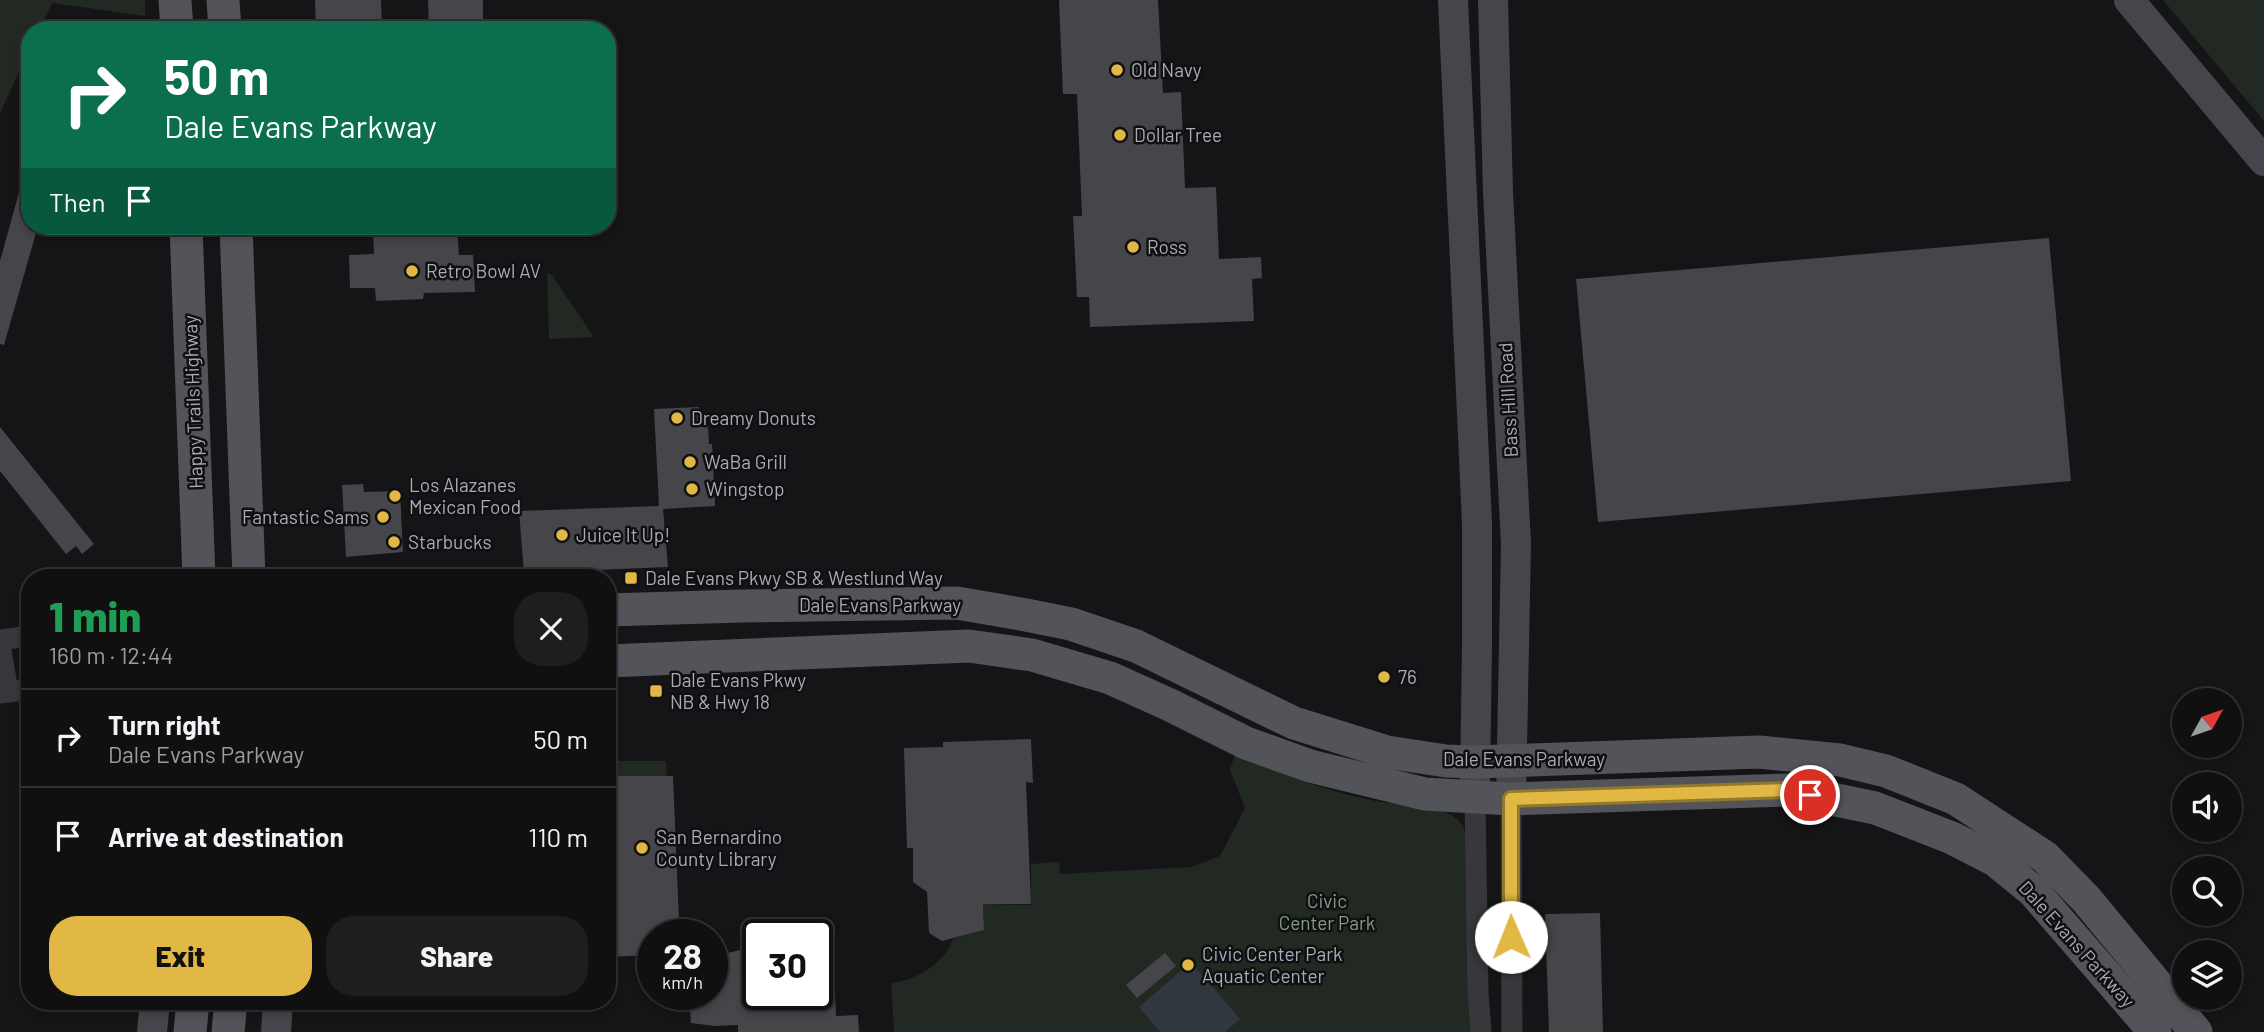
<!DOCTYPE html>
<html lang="en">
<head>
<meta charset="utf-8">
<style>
  :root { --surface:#101011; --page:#1e1e1f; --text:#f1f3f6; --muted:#9c9d9f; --line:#303031; --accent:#e1b844 }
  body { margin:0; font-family:Barlow,sans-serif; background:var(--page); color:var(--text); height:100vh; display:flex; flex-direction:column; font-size:26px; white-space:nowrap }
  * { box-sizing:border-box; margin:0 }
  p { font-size:23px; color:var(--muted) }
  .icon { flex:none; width:38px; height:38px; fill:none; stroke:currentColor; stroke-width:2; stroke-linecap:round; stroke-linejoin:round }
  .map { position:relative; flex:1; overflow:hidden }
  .details { position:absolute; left:21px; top:569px; width:595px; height:441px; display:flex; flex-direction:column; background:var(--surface); border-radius:28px; box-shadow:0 4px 10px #0003,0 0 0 2px var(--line) }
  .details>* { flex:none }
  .top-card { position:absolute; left:21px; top:21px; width:595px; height:214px; border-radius:28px; box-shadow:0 4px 10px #0003,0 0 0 2px var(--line); background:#0b6e4f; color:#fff; overflow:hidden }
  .needle { width:46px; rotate:50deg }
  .controls { position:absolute; left:2172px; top:688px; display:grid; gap:14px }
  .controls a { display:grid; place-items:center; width:70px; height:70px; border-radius:50%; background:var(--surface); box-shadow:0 4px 10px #0003,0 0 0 2px var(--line); font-size:35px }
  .speed { position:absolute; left:637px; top:919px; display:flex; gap:14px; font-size:35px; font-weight:700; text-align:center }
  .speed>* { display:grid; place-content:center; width:91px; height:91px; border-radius:50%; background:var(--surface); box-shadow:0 4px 10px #0003,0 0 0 2px var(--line); line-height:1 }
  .speed small { font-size:18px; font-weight:400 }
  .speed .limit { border:4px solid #111; border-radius:10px; background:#fff; color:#111 }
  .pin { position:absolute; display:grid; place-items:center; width:60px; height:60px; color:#fff; margin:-30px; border:4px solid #fff; border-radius:50%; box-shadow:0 2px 7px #0007 }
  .me { position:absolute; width:77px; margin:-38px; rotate:359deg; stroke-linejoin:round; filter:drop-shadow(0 0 5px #0008) }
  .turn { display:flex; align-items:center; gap:24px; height:147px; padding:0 28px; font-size:32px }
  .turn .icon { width:91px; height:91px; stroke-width:2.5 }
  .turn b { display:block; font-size:49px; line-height:60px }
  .then { display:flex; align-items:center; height:66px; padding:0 28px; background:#0003; gap:14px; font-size:26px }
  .round { display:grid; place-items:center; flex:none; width:74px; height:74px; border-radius:28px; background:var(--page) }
  .summary { display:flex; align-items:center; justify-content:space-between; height:119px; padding:0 28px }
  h1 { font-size:42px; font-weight:800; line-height:52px; color:#1e9e55 }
  .cta { display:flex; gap:14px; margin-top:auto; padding:14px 28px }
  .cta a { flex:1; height:80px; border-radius:28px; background:var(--accent); color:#111; font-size:28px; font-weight:800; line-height:80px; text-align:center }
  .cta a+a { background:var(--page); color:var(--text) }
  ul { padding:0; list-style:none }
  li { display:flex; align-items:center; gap:21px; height:98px; padding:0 28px; border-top:2px solid var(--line) }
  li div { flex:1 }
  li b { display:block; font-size:26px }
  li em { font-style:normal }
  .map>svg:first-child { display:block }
</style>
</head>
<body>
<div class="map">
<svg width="2264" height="1032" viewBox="0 0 2264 1032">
  <rect width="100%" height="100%" fill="#151517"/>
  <g fill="#222923">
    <path d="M0,0H145V16L52,3L39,30H30V48L0,113Z"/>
    <path d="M2163,0H2264V121Z"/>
    <path d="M547,274H551L594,337L549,339Z"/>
    <path d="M1235,754C1278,773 1324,791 1371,800C1393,805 1433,805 1451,815C1459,819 1464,826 1466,835L1474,1032H894L891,983C917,980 944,964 953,939L984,930L983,904L1031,905V864L1059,862L1060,874L1192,867L1220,856L1245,808L1230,770Z"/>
    <path d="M607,761H666L667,776H607Z"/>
  </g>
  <path fill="#30373f" d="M1191,962L1240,1019L1225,1032H1160L1139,1007Z"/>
  <g fill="#45454a">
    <path d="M315,0H381L382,27L316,29Z"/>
    <path d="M428,0H483V26L429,28Z"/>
    <path d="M1059,0H1158L1163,93L1181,92L1185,188L1216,187L1219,259L1261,257L1262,278L1252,279L1254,321L1090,327L1089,297H1077L1073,216H1082L1077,94H1063Z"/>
    <path d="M25,171L30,172V226H38L4,345L0,344V261Z"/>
    <path d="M373,226H457L459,255H473L475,292L424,293L423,299L376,301L375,288H350L349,255L374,254Z"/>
    <path d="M2049,238L2071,481L1598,522L1576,279Z"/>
    <path d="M699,407L700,427L708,426L709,444H712L715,506L663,509L668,567L524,573L519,511L659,506L654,409Z"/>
    <path d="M0,427L94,544L82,554L76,546L66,554L0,471Z"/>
    <path d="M363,484L364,492L400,491L403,552L346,557L342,485Z"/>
    <path d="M1031,739L1033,783L1026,782L1031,904H983L984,930L942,941L929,933L927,892L913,882V848H907L904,748L943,747V742Z"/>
    <path d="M607,776H673L679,921H664L665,934H653V955L607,957Z"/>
    <path d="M1600,913L1603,1032H1549L1545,914Z"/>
    <path d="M744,949L758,951V994H817V973L834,972L836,1016L858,1015L859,1032H738V1025L715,1026L691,1023L689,994H712V970L716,969L715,956Z"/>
    <path d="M1165,953L1176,966L1137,998L1126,985Z"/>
  </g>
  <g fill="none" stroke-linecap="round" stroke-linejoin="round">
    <g stroke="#37373c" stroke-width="21">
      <path d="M0,640L30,636"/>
      <path d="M0,644L8,692"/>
      <path d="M0,693L30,689"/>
      <path d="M1475,798L1478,992L1481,1032"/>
      <path d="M1511,799L1512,1032"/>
    </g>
    <g stroke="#45464b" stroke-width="30">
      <path d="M1453,0L1477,523V644L1475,784"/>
      <path d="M1493,0L1498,192L1516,544L1511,799"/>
      <path d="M2129,0L2264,161"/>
      <path d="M152,1032L155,1001"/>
      <path d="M276,1032L278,1001"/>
    </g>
    <g stroke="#53545a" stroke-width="33">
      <path d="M175,0L177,30"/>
      <path d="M223,0L225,30"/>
      <path d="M186,226L199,578"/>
      <path d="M236,226L249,578"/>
      <path d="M607,610L742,606L957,603L1026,615L1071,624L1136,646L1294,723L1387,752L1446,761L1474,762L1759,752L1840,760L1886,771L1956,799L2045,857L2086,899L2196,1032"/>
      <path d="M607,661L969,646L1032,655L1110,678L1170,705L1246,743L1310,766L1425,794L1511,799L1788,790L1875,808L1952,838L1995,860L2033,891L2155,1032"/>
      <path d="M190,1032L193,1001"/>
      <path d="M228,1032L231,1001"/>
    </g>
  </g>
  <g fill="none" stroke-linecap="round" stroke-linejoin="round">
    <g stroke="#92782c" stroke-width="18">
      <path id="route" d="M1511,937V799L1788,790L1810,795"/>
    </g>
    <use href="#route" stroke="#e1b844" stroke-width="12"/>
  </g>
  <g fill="#e1b844" stroke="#101012" stroke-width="2.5">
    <circle cx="1117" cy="70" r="7"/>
    <circle cx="1120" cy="135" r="7"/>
    <circle cx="1133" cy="247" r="7"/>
    <circle cx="412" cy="271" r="7"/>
    <circle cx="677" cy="418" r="7"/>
    <circle cx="690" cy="462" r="7"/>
    <circle cx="692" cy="489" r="7"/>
    <circle cx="395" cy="496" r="7"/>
    <circle cx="383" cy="517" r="7"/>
    <circle cx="562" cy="535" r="7"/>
    <circle cx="394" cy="542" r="7"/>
    <rect x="624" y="571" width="14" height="14" rx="3.5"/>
    <circle cx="1384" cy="677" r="7"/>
    <rect x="649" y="684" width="14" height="14" rx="3.5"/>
    <circle cx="642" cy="848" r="7"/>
    <circle cx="1188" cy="965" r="7"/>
  </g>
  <g text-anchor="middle" stroke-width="5" stroke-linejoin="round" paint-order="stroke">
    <g font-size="19" fill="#a8acb6" stroke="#101012" text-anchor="start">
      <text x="1131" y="77">Old Navy</text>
      <text x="1134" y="142">Dollar Tree</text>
      <text x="1147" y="254">Ross</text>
      <text x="426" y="278">Retro Bowl AV</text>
      <text x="691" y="425">Dreamy Donuts</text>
      <text x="704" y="469">WaBa Grill</text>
      <text x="409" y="492">Los Alazanes<tspan x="409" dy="22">Mexican Food</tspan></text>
      <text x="706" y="496">Wingstop</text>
      <text x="369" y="524" text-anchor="end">Fantastic Sams</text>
      <text x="576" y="542">Juice It Up!</text>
      <text x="408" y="549">Starbucks</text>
      <text x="645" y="585">Dale Evans Pkwy SB &amp; Westlund Way</text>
      <text x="1398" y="684">76</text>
      <text x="670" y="687">Dale Evans Pkwy<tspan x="670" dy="22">NB &amp; Hwy 18</tspan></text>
      <text x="656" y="844">San Bernardino<tspan x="656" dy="22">County Library</tspan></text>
      <text x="1202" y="961">Civic Center Park<tspan x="1202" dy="22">Aquatic Center</tspan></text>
    </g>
    <g font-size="19" fill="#a8acb6" stroke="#101012">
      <text transform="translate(1508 400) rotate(-93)" y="7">Bass Hill Road</text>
      <text transform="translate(193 402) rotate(-92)" y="7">Happy Trails Highway</text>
      <text x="880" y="612">Dale Evans Parkway</text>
      <text x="1524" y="766">Dale Evans Parkway</text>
      <text transform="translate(2077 944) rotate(48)" y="7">Dale Evans Parkway</text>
    </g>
    <g font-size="19" fill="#819f85" stroke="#101012">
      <text x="1327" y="908">Civic<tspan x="1327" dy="22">Center Park</tspan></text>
    </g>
  </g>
</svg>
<div class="controls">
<a><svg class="needle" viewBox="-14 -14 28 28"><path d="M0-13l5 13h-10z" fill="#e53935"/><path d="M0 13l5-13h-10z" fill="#9c9d9f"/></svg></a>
<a><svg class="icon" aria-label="sound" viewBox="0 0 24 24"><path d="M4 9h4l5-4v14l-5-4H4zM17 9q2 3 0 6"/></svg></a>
<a><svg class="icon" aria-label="search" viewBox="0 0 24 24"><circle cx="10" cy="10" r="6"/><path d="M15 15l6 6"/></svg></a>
<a><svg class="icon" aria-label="layers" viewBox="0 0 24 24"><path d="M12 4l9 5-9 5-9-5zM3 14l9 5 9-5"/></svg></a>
</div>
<div class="speed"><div>28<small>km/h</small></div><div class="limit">30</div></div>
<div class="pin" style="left:1810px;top:795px;background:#d93025"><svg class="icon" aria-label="arrive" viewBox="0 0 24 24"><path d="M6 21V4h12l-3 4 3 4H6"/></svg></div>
<svg class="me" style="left:1511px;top:937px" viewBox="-20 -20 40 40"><circle r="19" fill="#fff"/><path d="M0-13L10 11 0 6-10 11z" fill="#e1b844"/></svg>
<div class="top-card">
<div class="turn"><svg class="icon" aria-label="right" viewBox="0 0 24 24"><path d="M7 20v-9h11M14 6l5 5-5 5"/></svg><div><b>50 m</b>Dale Evans Parkway</div></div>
<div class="then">Then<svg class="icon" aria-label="arrive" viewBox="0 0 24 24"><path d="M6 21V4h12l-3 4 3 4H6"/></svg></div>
</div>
<section class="details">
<div class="summary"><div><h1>1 min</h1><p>160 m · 12:44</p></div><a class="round"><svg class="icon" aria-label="close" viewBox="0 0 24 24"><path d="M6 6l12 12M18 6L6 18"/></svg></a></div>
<ul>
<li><svg class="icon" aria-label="right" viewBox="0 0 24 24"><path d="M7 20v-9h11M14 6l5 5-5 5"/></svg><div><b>Turn right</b><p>Dale Evans Parkway</p></div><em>50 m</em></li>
<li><svg class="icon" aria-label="arrive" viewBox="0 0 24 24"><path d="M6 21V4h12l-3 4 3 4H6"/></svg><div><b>Arrive at destination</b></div><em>110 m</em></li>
</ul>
<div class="cta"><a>Exit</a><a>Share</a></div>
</section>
</div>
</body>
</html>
